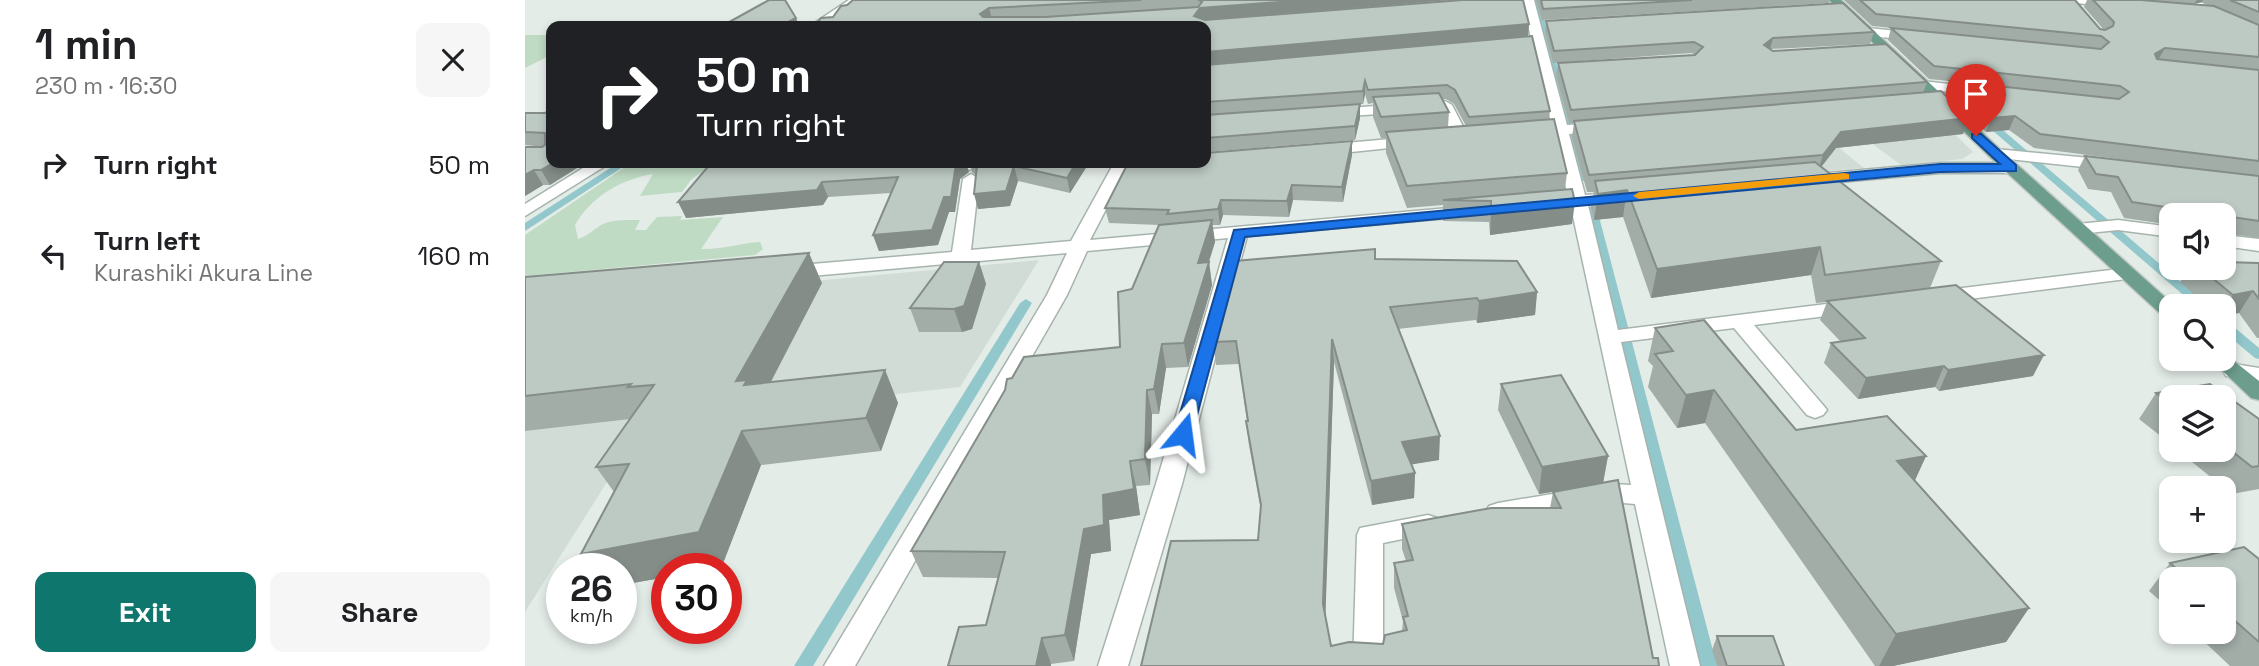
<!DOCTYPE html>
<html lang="en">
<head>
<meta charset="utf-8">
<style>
  :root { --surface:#fff; --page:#f6f6f6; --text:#202124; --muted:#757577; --accent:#0f766e }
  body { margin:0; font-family:"Space Grotesk",sans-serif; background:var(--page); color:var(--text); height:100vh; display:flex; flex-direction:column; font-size:26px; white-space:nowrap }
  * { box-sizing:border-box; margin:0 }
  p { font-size:23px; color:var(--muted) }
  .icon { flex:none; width:38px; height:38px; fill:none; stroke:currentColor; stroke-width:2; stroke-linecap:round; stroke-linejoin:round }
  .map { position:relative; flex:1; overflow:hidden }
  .panel { display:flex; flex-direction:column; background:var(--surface); width:525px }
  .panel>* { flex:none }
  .top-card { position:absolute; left:21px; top:21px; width:665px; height:147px; border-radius:14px; box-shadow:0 4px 10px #0003; background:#202124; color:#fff; overflow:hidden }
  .fabs { position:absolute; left:1634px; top:203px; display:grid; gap:14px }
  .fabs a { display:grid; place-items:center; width:77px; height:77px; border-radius:14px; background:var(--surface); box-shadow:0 4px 10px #0003; font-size:35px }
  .speed { position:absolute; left:21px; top:553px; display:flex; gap:14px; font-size:35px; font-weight:700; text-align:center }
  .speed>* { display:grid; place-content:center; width:91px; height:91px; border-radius:50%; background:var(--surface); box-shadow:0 4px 10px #0003; line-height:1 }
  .speed small { font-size:18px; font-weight:400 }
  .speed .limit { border:10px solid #d22; background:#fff; color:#111 }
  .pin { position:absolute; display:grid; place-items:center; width:60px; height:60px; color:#fff; margin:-72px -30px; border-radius:50% 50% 50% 0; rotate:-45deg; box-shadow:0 0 7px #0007 }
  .pin .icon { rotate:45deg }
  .me { position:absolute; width:77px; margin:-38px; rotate:16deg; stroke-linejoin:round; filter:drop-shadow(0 0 5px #0008) }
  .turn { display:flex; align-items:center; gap:24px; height:147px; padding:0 35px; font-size:32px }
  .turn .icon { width:91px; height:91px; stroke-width:2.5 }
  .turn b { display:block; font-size:49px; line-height:60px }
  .round { display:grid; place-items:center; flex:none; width:74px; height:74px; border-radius:14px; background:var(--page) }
  .overview { display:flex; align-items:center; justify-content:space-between; height:119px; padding:0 35px }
  h1 { font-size:42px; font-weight:700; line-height:52px }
  .primary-button { display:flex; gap:14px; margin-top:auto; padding:14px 35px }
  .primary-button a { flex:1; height:80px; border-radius:14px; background:var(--accent); color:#fff; font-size:28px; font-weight:700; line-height:80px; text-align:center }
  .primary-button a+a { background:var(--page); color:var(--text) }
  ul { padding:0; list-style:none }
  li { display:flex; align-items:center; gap:21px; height:91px; padding:0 35px }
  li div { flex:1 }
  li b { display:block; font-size:26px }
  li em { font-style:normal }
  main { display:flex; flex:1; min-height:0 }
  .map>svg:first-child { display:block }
</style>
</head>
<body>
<main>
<section class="panel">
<div class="overview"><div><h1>1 min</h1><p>230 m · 16:30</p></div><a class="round"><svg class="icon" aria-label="close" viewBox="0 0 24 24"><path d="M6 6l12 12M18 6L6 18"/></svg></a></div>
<ul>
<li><svg class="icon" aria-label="right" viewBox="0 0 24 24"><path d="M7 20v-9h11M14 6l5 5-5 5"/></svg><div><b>Turn right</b></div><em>50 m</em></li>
<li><svg class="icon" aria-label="left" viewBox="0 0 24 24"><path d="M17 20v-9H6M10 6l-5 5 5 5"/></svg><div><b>Turn left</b><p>Kurashiki Akura Line</p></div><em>160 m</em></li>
</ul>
<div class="primary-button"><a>Exit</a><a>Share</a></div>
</section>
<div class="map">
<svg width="1734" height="666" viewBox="0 0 1734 666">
  <rect width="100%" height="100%" fill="#e4ece8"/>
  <g fill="#d2dcd7">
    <path d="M1401,106L1448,152L1437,159L1376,165L1303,111Z"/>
    <path d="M1313,147L1339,168L1263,174L1284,152Z"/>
    <path d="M514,260L435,387L120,422L0,612V308Z"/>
  </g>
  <g fill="#bfdbc4">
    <path d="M0,35H26V55L0,68Z"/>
    <path d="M106,163H188L166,180L157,192L115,196L128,174C96,179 66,197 50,225L53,239C65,235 68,229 78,224C89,219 103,220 115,220L110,230H121L132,217L157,216L155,220L198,217L176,249C196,250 215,243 235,242L238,249L230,255L0,276V235Z"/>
  </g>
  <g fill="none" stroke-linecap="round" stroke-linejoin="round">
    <g fill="#92c7cb" fill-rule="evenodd">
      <path d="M1008,0H1014L1063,179L1061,181H1055L1053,179Z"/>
      <path d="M1460,120H1466L1684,306H1671L1460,124Z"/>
      <path d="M93,163H104L0,231V223Z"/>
      <path d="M1067,206L1072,209L1192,666H1174L1062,209Z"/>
      <path d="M501,299L507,303L288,666H269L495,303Z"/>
      <path d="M1699,321L1703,322L1734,348V359L1730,358L1699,332Z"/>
    </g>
    <g stroke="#a7b4ae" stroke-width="3">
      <g id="minor">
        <path d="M324,0H338L299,26H285Z"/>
        <path d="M997,0H1009L1042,125L1076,123L1083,127L1076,131L1044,134L1060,195L1096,192L1104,197L1096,202L1063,205L1093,330L1326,301L1333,303L1336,307L1333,311L1326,313L1229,325L1298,405L1302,410L1298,415L1290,418L1282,415L1209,328L1096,342L1175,666H1145L1110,504L1087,502L973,523L964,520L960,513L964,506L973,503L1087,484L1106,485L1046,207L1023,209L1014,204L1023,199L1043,197L1029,135L1004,138L996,133L1004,128L1027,127Z"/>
        <path d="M1545,0H1585L1597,4L1591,7L1551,3Z"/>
        <path d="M1656,0H1671L1734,30V39Z"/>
        <path d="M1343,28L1391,33L1397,37L1391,41L1339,35L1337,32Z"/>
        <path d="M1397,81L1451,87L1458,91L1451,95L1392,88L1390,85Z"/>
        <path d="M920,101L927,105L944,138L941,141H931L915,110L809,117L802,113L809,109Z"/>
        <path d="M888,137L896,142L893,145L798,155L790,150L798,145Z"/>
        <path d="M1471,149L1586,160L1594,165L1586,170L1465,157L1463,154Z"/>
        <path d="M66,163H85L0,216V204Z"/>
        <path d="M419,163H464C455,171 433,171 420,168Z"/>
        <path d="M589,163H605L565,240L946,206L955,211L946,216L722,236L657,484L603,666H573L631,484L703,238L562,251L542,295L330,666H299L522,295L542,253L264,278L254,272L264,266L427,252L438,179L446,174L454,179L446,250L546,241Z"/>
        <path d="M1415,163H1486L1494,168L1486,173H1415L1281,185L1273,180L1281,175Z"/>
        <path d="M1593,220L1647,227V237L1593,230L1553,234L1544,229L1553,224Z"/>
        <path d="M1699,235L1734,239V251L1699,246Z"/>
        <path d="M1602,268L1612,274L1609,278L1413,303L1406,301L1403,297L1406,293L1413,291Z"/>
        <path d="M1709,364L1734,368V382L1701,376L1698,371L1701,366Z"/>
        <path d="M903,515L912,518L916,525L912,532L858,543V666H828L832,535L835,528Z"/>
      </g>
    </g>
    <g stroke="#c2c8c6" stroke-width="3">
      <g id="major">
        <path d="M1304,0H1316L1477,151L1650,306H1647V320L1640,318L1465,157Z"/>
        <path d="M1699,353L1734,381V400L1726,398L1685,359H1699Z"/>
      </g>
    </g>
    <use href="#minor" fill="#fff" fill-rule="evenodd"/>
    <use href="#major" fill="#6d9d8d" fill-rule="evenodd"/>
  </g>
  <g fill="#a3ada8" fill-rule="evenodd">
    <path d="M328,0H926L679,20L1004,24L1003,36L1025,111L1024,119L1042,173L1040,189L1047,224L965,235L964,222L918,221V205L882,208L861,153V138H856L848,117V103L843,104L840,94L838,104H835V118L830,140L681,152V26L308,17ZM917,99H921L929,104L941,126L923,127L924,112Z"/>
    <path d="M1011,0H1304V3L1017,20Z"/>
    <path d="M1319,0H1550L1575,29L1579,30L1559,7L1562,0H1616L1686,6L1677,2L1669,4L1619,0H1734V238L1699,233V215H1647V225L1599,218L1586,192L1563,189L1553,170L1560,156L1647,166L1509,148L1484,130L1461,132L1420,94L1424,81L1404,79L1363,40L1366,28L1570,48L1347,26Z"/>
    <path d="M1021,21L1349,32L1345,44L1246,49L1248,51L1402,82L1398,93L1444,118L1438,134L1311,148L1296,167L1416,261L1405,288L1508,376L1414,391L1410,387L1333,399L1299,363L1306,343L1316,342L1295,320L1302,302L1291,303L1286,275L1126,298L1098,217L1069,220L1066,207L1069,192H1062L1047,137L1049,123H1044L1031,75L1033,63L1169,55L1167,53L1028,63L1020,32Z"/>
    <path d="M0,113H20L26,163H60L25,185H18L0,196V147H18L0,145Z"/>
    <path d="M827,141V155L818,202L768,200L764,217L698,215L695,225H687L690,242L684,262L687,285L663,367L641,368L634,414H627L625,485L611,486L615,515L584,520L586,551L566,554L549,661L526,664L461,625L473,578L398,577L386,551L487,378L595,347L607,289L634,225L584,223L580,208Z"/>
    <path d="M186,163L444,172L435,179L430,212H424L413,245L354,251L348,235L366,193L303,197L298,205L161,218Z"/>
    <path d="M445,163H564L545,193L493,181L485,206L453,209L451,175L447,172Z"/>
    <path d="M850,259L1012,292L1010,315L952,323L951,320L873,329L914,460L886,464L890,473L889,498L847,505L809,362L800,616L806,646L858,644L877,631L878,621L869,588V563L881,561L877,549V524L1025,508L1028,492L1014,494L973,410L976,384L1083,456L1078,483L1128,658L616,666L733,540L736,510L724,445L721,421H722L714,364L691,365L688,342Z"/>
    <path d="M454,262L461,284L447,329L437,332H394L385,308Z"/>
    <path d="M1734,263V338H1732L1714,313L1699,315V306H1682L1655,282L1664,268H1699Z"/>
    <path d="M0,277L297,283L246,382L360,370L373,403L356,451L236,465L197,566L142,569V577L96,585L89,492L71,467L105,419L0,431Z"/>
    <path d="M1130,328L1271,430L1401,456L1390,480L1504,608L1481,642L1368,666H1350L1180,423L1152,428L1123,387L1128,366L1123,361Z"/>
    <path d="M1685,384L1734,419V466H1731H1734V489L1707,494L1652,450H1699V397H1647V445L1614,419L1631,393Z"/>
    <path d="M1734,559V666H1705L1669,632H1699V579H1647V611L1624,591L1645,563Z"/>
    <path d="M1192,636L1259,666H1192L1187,650Z"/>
  </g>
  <g fill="#848d88">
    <path d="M781,0H926L677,20L669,16L675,8Z"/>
    <path d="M1672,0H1678L1677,2L1669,4Z"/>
    <path d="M464,8L467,19L458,26L455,14Z"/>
    <path d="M271,18L274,26H256Z"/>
    <path d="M1004,24L1003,36L681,65V52Z"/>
    <path d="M1248,38L1245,49L1239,45Z"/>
    <path d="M1640,48L1633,60L1630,54Z"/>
    <path d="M840,81V94L838,104V91Z"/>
    <path d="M835,104V118L830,140V126Z"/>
    <path d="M1490,116L1484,130L1461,132L1466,118Z"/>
    <path d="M1444,118L1438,134L1311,148L1293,171L1298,155L1316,132Z"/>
    <path d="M827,141V155L818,202L817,187Z"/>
    <path d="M28,163H60L25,185L16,170Z"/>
    <path d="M432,163H441L444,172L435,179L430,212H424L413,245L354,251L348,235Z"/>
    <path d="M551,163H564L545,193L542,178Z"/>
    <path d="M489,166L493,181L485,206L453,209L449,194Z"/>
    <path d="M9,170L18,185L0,196V175Z"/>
    <path d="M297,182L303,197L298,205L161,218L153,202Z"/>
    <path d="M767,185L768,200L764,217L762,201Z"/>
    <path d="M1102,190L1098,217L1069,220L1073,194Z"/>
    <path d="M696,200L698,215L695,225L693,209Z"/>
    <path d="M1050,202L1047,224L965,235L966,213Z"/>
    <path d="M687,220L690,242L676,286L673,263Z"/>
    <path d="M1295,247L1286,275L1126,298L1132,269Z"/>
    <path d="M284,253L297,283L234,404L211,381Z"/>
    <path d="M454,262L461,284L447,329L437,332L429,309Z"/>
    <path d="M684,262L687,285L663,367L659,343Z"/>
    <path d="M1728,291L1714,313L1699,315V308L1708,295Z"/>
    <path d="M1012,292L1010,315L952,323L954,301Z"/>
    <path d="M807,339L809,362L800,629L798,604Z"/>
    <path d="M637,344L641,368L634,414L629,389Z"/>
    <path d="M1519,355L1508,376L1414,391L1423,370Z"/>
    <path d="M1419,366L1410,387L1333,399L1341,378Z"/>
    <path d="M360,370L373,403L356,451L341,418Z"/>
    <path d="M622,390L627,414L625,485L620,459Z"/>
    <path d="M1189,390L1180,423L1152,428L1161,395Z"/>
    <path d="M217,431L236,465L197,566L185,569H142V577L96,585V569H68L56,554Z"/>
    <path d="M915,436L914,460L877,466V442Z"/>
    <path d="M1083,456L1078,483L1014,494L1017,467Z"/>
    <path d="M1401,456L1385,491L1372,461Z"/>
    <path d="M605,461L611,486L615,515L584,520L586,551L566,554L549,661L540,635L559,529L578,495Z"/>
    <path d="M890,473L889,498L847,505L846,481Z"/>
    <path d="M1504,608L1481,642L1368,666H1354L1371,634Z"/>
    <path d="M517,638L526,664V666H511Z"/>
  </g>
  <g fill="#bdc9c3" stroke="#848d88" stroke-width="2">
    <path d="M244,0H260L271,18L256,26H197Z"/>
    <path d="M328,0H616L464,8L455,14L458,17H520L673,7L677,2L674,0H781L675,8L669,16L680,20L937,0H998L1004,24L681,52V26H290L296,18L308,17L316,6L322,5Z"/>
    <path d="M1016,0H1167L1018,9Z"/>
    <path d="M1335,0H1550L1575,29L1580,30L1588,26L1589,22L1568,0H1616L1689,6L1734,25V57L1640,48L1630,54L1632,59L1734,70V161L1515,134L1490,116L1466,118L1425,81L1594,99L1604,92L1595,86L1409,66L1366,28L1576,49L1584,42L1576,36L1351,14Z"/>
    <path d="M1705,0H1734V12Z"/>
    <path d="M1318,3L1349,32L1248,38L1239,45L1248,51L1361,44L1402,82L1046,110L1033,63L1170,55L1178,47L1169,42L1029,51L1021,21Z"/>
    <path d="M1007,36L1025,111L944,117L930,90L922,85L843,90L840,81L838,91L681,102V65Z"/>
    <path d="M1416,91L1444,118L1316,132L1298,155L1064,175L1049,121Z"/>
    <path d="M914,93L924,112L856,117L848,97Z"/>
    <path d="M835,104L830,126L681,138V115Z"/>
    <path d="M26,110V163H28L16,170H9L0,175V147H17L20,145V133L0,132V113H20Z"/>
    <path d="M1029,119L1042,173L882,186L861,132Z"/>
    <path d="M827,141L817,187L767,185L762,201L696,200L693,209L642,214L644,210L580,208L603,163H681V153Z"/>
    <path d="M1560,156L1734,176V221L1607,202L1593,177L1571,174Z"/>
    <path d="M1290,162L1416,261L1300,275L1295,247L1132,269L1102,190L1073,194L1070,181Z"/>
    <path d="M186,163H432L431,164L426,197H419L407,230L348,235L373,177L297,182L292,190L153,202Z"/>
    <path d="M450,163H551L542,178L489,166L481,191L449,194L452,165Z"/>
    <path d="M1047,189L1050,202L966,213V201L918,200Z"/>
    <path d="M687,220L673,263L684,262L659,343L637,344L629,389L622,390L620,459L605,461L609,489L578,495L579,525L559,529L540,635L517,638L511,666H423L434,627L461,625L480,552L386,551L480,390L482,379L487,378L499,357L595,347L593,292L607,289L634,225Z"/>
    <path d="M850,249V259L992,261L1012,292L954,301L952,298L865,307L915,436L877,442L890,473L846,481L807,339L798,604L806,646L824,642L858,644L860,635L882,630L878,617L883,616L869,563L888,560L877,524L966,508H1036L1028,492L1093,480L1128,658H1133L1134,666H616L646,541L733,540L736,505L721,421H723L711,341L688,342L710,261Z"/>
    <path d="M284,253L211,381L222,380L219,385L360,370L341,418L217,431L174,532L56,554L104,464L71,467L129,385L103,387L106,384L0,396V277Z"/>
    <path d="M419,262H454L439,306L429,309L385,308Z"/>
    <path d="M1699,262L1734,263V299L1728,291L1708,295L1675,268H1699Z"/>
    <path d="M1431,285L1519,355L1423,370L1419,366L1341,378L1306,343L1340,338L1302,301Z"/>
    <path d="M1179,320L1271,430L1362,416L1401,456L1372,461L1504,608L1371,634L1189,390L1161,395L1130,354L1148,351L1130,328Z"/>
    <path d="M1036,375L1083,456L1017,467L976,384Z"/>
    <path d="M1685,384L1734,419V466L1727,467L1699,445V397H1647V405L1631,393Z"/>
    <path d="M1719,547L1734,559V642L1699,611V579H1663L1645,563Z"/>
    <path d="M1192,636H1248L1259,666H1202Z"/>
  </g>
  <path fill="#1a73e8" stroke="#114b97" stroke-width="2" d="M1447,134H1456L1491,165V171L1415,172L720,237L667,434L664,438H651L649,434L709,230L1415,164H1475L1447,138Z"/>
  <path fill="#f59e0b" d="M1319,173L1324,174V179L1114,199L1108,196L1114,192Z"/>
</svg>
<div class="fabs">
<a><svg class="icon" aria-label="sound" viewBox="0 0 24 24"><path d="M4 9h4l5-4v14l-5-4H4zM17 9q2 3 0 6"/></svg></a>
<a><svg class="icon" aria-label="search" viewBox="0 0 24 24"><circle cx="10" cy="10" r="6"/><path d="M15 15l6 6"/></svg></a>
<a><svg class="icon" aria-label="layers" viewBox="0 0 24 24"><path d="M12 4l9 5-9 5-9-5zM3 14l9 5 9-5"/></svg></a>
<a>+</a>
<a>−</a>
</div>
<div class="speed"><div>26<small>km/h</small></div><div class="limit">30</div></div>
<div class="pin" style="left:1451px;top:136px;background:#d93025"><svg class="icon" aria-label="arrive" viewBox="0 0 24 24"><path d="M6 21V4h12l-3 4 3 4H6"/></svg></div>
<svg class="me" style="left:658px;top:434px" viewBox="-20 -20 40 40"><path d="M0-17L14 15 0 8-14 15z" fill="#1a73e8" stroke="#fff" stroke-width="4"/></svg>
<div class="top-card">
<div class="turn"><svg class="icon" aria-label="right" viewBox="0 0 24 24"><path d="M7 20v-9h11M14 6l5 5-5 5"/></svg><div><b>50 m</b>Turn right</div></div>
</div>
</div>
</main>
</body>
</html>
